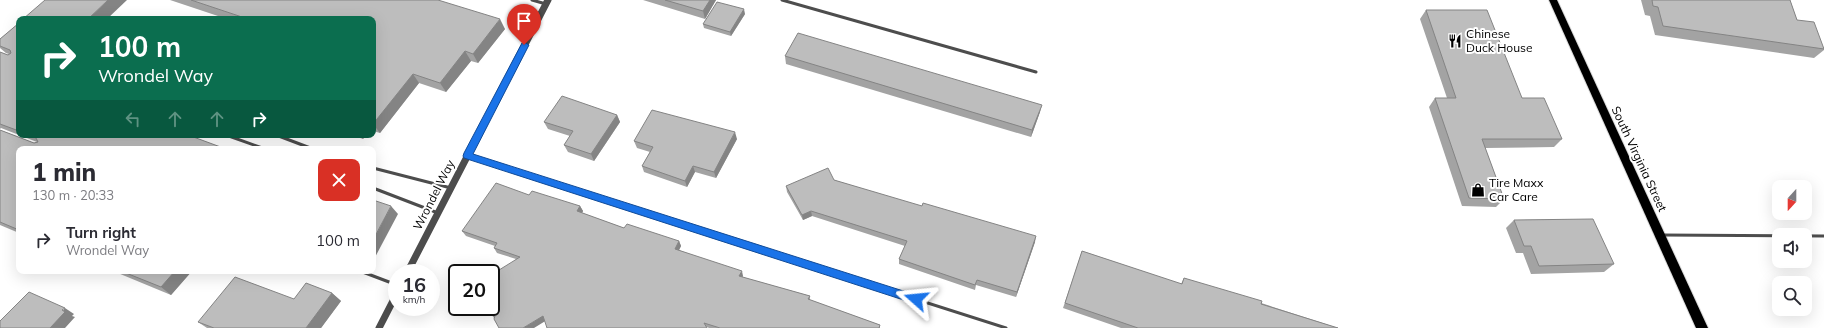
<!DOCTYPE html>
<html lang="en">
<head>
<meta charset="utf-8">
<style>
  :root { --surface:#fff; --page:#f2f2f3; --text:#2b2b33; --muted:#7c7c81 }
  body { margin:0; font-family:Mulish,sans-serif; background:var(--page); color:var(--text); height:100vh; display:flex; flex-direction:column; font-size:15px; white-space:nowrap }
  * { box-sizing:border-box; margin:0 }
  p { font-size:13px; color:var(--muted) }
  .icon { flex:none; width:22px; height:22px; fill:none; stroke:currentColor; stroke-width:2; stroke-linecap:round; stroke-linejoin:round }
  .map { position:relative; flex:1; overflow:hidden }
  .details { position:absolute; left:16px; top:146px; width:360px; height:128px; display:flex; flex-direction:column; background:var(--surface); border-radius:8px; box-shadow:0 4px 16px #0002 }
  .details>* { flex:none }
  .guide { position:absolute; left:16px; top:16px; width:360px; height:122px; border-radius:8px; box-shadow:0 4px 16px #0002; background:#0b6e4f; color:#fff; overflow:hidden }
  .needle { width:26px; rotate:201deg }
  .fabs { position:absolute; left:1772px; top:180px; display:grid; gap:8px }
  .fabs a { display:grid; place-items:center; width:40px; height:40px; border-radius:8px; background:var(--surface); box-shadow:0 4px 16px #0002; font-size:20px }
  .speed { position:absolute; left:388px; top:264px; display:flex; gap:8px; font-size:20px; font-weight:700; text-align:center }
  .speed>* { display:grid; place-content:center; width:52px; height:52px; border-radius:50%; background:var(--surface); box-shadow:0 4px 16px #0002; line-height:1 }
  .speed small { font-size:10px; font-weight:400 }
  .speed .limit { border:2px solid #111; border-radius:6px; background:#fff; color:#111 }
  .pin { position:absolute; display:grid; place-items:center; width:34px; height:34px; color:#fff; margin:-41px -17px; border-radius:50% 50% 50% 0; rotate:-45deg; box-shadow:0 0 4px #0007 }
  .pin .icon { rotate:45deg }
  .me { position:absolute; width:44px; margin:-22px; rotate:288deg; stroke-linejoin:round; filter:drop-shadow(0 0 3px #0008) }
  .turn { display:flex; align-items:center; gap:14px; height:84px; padding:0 16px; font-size:18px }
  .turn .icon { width:52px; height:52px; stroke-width:2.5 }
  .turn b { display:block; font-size:28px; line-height:34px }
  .lanes { display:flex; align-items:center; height:38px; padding:0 16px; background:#0003; justify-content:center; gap:20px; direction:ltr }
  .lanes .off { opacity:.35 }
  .round { display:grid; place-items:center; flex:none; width:42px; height:42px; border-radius:8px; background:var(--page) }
  .overview { display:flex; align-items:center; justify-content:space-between; height:68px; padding:0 16px }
  h1 { font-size:24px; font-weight:800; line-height:30px }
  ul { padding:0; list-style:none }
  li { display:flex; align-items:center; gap:12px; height:52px; padding:0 16px }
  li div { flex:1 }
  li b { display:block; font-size:15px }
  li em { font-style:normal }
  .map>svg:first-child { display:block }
</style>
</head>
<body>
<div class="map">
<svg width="1824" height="328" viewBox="0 0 1824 328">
  <rect width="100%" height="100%" fill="#fff"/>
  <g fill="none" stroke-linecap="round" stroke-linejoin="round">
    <g stroke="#dbdbdb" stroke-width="2">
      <path id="primary" d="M1549,0H1557L1708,328H1696Z"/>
    </g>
    <g stroke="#4d4d4d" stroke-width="3">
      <path d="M532,0L546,4"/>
      <path d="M782,0L1036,72"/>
      <path d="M226,135L265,149"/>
      <path d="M276,135L313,149"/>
      <path d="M467,156L1006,328"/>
      <path d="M373,168L451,188"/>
      <path d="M373,188L438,213"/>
      <path d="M1662,235L1824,236"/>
      <path d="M360,271L397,285"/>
    </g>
    <g stroke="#4d4d4d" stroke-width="7">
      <path d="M407,273L548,0"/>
      <path d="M379,328L397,293"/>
    </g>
    <use href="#primary" fill="#000" fill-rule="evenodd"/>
  </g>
  <g fill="#a3a3a3">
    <path d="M170,0H438L505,29L478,63L471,61L446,92L419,83L380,133L373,131V19H227Z"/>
    <path d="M643,0H716L705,19Z"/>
    <path d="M1641,0H1790L1797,20L1824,48V50L1814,58L1655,35L1650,16L1645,15Z"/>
    <path d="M1426,10L1522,98L1562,139L1554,147L1485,148L1504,199L1496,207L1462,206L1429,107L1435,98H1447L1420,19Z"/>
    <path d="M745,14L731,36L704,28L703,24Z"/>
    <path d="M19,23V135H188L19,149V233L0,225V130L34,143L37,142L1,128L0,129V52L8,55L9,54L6,53L0,48V39Z"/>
    <path d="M785,56L1040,112L1031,137L786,64Z"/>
    <path d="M617,115L620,122L594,161L568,152L564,145L570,136L548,129L544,122Z"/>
    <path d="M352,135H366L363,139Z"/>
    <path d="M737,139L716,178L695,172L687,187L644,172L642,166L650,152L637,148L634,141Z"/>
    <path d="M834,180L1035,242L1016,297L976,285L975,290L899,264V259L905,246L812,216L803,220L787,192L786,186Z"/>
    <path d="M529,195L580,206L583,211L582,213L624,228L679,241L681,246L679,250L743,276L742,277L810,296V300L880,325V328H709L707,327L545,321L494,318L491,314L516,259L497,253L494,248L495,246L466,236L462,231Z"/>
    <path d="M1514,220L1614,264L1604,272L1531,274L1523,253H1516L1506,228Z"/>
    <path d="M1082,251L1181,284L1184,278L1338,328H1121L1063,308Z"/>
    <path d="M113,271H192L171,295Z"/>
    <path d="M332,293L341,301L321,328H207L198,322L294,299Z"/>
  </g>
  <g fill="#848484">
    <path d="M108,0H127L107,19H88Z"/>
    <path d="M710,0H716L705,19L703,11Z"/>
    <path d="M744,9L745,14L731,36L730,32Z"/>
    <path d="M500,19L505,29L478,63L473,54Z"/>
    <path d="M465,51L471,61L446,92L440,83Z"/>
    <path d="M413,74L419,83L380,133L373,124Z"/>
    <path d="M1042,105L1040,112L1031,137L1032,130Z"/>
    <path d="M617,115L620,122L594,161L591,154Z"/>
    <path d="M735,132L737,139L716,178L714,172Z"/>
    <path d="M360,135H366L363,139Z"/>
    <path d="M693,166L695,172L687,187L685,181Z"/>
    <path d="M391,206L398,214L373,261V240Z"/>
    <path d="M580,206L583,211L580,217L577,211Z"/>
    <path d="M811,211L812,216L803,220L802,215Z"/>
    <path d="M1036,236L1035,242L1016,297L1017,292Z"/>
    <path d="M679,241L681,246L677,254L675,249Z"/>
    <path d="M175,271H192L171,295L161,287Z"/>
    <path d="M742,271L743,276L740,281L739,276Z"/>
    <path d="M332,293L341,301L321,328H306Z"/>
    <path d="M65,308L74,314L72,316L75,317L65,328H50Z"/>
    <path d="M543,316L547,320L534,328H523Z"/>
  </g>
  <g fill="#bdbdbd" stroke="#848484">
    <path d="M45,0H108L88,19H23Z"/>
    <path d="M191,0H438L500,19L473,54L465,51L440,83L413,74L373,124V19H248Z"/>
    <path d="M665,0H710L703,11Z"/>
    <path d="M1652,0H1790L1797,20L1814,22L1824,49L1663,26L1658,7L1653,6Z"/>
    <path d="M717,2L744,9L730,32L703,24Z"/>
    <path d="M1426,10H1487L1522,98H1544L1562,139H1482L1504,199L1469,198L1435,98H1456Z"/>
    <path d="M19,23V131L0,124V52L8,55L11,53L10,50L0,46V39Z"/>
    <path d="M798,33L1042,105L1032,130L785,56Z"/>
    <path d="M562,96L617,115L591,154L564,145L573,131L544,122Z"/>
    <path d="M652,110L735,132L714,172L693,166L685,181L642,166L653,147L634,141Z"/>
    <path d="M0,130L34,143L38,142L36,138L29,135H188L226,149H19V230L0,222Z"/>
    <path d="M828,168L834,180L922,206L923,203L1036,236L1017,292L977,280L975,285L899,259L907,241L811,211L802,215L786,186Z"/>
    <path d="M496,183L529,195L532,191L580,206L577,211L624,228L627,224L679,241L675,249L742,271L739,276L810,296L808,299L880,325L879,328H720L704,323L707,328H547L543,316L523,328H499L494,319L495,316L491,314L487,307H491V275L520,257L494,248L497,243L462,231Z"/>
    <path d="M373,200L391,206L373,240Z"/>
    <path d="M1593,219L1614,264L1539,266L1531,246H1524L1514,220Z"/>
    <path d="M1082,251L1182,284L1184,278L1262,301L1261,304L1338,328H1138L1065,303Z"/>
    <path d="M121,271H175L161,287Z"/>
    <path d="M235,277L294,299L306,283L332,293L306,328H214L198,322Z"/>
    <path d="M29,292L65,308L62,310L65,312L50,328H0V321Z"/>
  </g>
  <path fill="#1a73e8" stroke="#114b97" d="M524,42L529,45L473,154L916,295L919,296L921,299L919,302L916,304L464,158L463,156L464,153L522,43Z"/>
  <defs>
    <g id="restaurant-bare" transform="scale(1.08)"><path d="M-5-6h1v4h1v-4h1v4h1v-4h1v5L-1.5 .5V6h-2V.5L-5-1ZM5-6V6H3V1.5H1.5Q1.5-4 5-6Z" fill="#000" stroke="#fff" stroke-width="2.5" paint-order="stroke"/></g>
    <g id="shop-bare" transform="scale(1.08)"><path d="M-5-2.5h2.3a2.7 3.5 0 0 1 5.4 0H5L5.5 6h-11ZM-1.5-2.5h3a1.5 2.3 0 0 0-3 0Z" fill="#000" stroke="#fff" stroke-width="2.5" paint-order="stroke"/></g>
  </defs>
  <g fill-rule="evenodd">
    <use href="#restaurant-bare" x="1455" y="41"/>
    <use href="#shop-bare" x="1478" y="190"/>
  </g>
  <g text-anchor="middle" stroke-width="4" stroke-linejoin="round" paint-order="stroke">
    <g font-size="12" fill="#000" stroke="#fff" text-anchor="start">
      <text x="1466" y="38">Chinese<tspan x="1466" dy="14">Duck House</tspan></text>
      <text x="1489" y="187">Tire Maxx<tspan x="1489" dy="14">Car Care</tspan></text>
    </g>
    <g font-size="12" fill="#000" stroke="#fff">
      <text transform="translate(1639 159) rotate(65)" y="4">South Virginia Street</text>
      <text transform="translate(434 195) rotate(-63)" y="4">Wrondel Way</text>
    </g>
  </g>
</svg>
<div class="fabs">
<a><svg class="needle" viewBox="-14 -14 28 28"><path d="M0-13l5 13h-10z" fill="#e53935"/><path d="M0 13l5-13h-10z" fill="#7c7c81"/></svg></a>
<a><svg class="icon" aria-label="sound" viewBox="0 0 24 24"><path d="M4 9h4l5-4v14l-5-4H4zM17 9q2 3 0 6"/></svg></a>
<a><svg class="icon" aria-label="search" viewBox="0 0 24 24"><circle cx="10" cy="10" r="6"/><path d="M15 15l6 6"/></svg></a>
</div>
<div class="speed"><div>16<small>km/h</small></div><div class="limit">20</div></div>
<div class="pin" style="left:524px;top:45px;background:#d93025"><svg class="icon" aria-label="arrive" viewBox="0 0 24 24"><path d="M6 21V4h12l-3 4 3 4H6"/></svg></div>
<svg class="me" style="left:916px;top:299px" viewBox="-20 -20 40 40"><path d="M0-17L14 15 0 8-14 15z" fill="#1a73e8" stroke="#fff" stroke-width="4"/></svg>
<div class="guide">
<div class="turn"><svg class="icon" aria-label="right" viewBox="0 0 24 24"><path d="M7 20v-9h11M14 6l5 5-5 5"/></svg><div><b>100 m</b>Wrondel Way</div></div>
<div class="lanes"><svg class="icon off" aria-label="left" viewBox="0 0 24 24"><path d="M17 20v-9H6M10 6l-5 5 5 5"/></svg><svg class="icon off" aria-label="ahead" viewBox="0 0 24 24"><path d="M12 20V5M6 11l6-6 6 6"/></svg><svg class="icon off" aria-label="ahead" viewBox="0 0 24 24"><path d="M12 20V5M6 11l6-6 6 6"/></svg><svg class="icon" aria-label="right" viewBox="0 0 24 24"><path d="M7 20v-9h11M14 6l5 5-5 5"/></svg></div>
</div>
<section class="details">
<div class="overview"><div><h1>1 min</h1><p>130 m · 20:33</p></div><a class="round" style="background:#d93025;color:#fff"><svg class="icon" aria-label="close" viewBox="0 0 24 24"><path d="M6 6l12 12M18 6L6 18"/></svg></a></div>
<ul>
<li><svg class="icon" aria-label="right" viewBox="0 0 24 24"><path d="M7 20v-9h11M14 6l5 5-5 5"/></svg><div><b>Turn right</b><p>Wrondel Way</p></div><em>100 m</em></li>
</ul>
</section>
</div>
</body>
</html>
